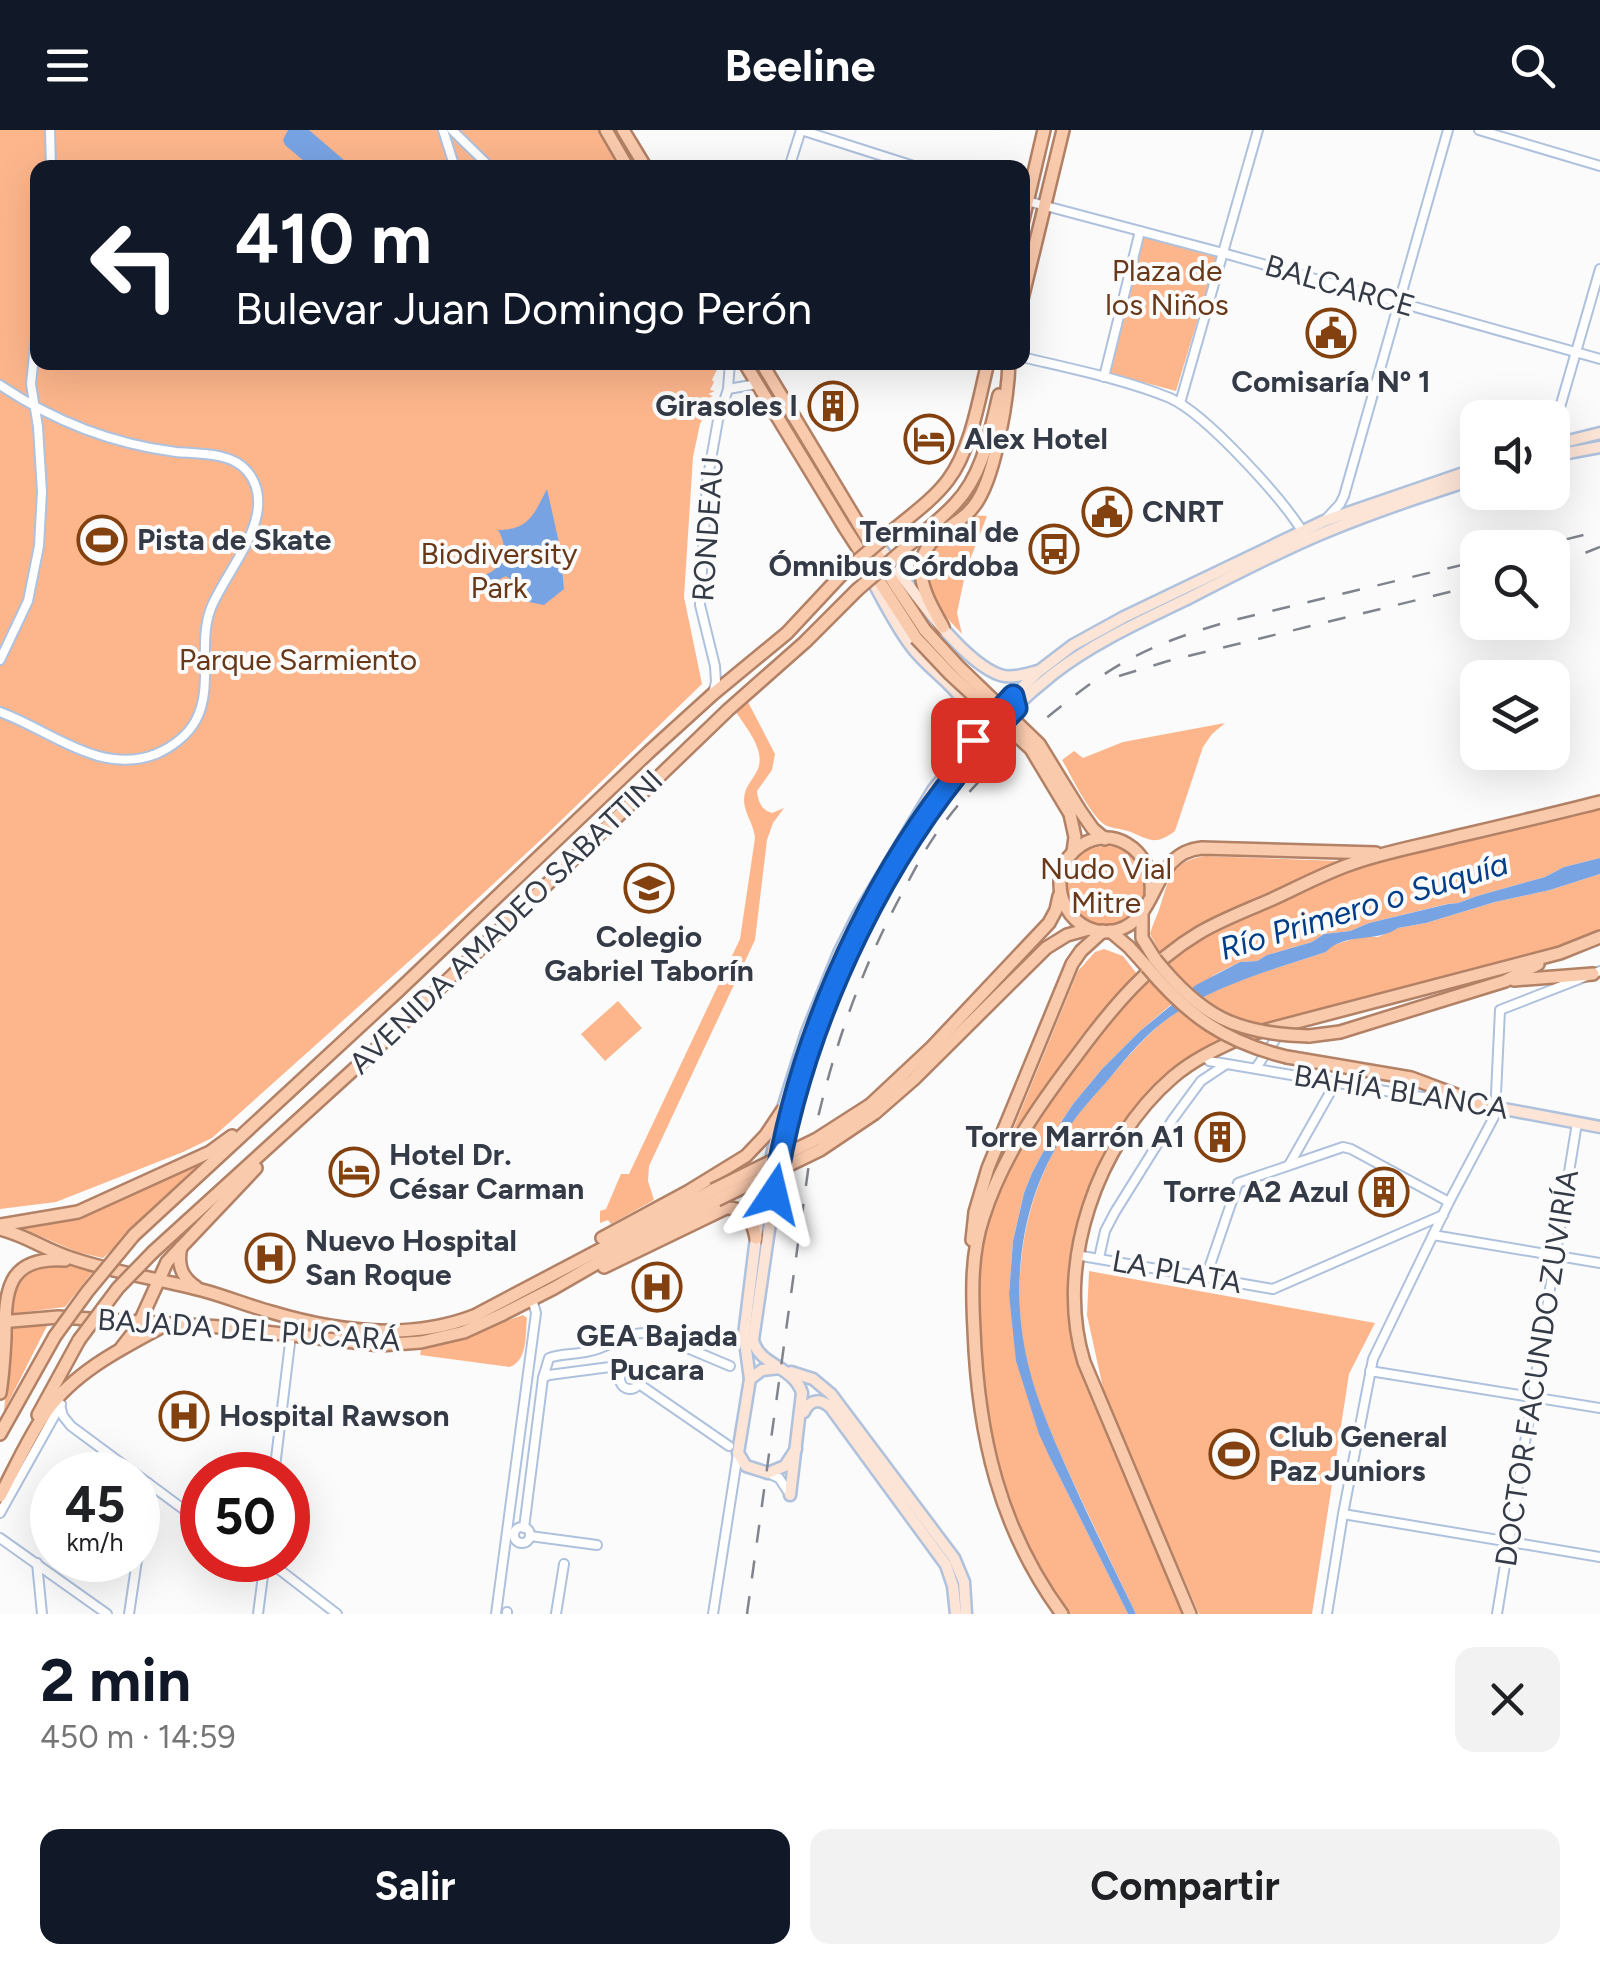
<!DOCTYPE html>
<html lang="es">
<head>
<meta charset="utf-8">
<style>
  :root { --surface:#fff; --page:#f2f2f2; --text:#202124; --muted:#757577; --accent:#111827 }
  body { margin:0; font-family:Figtree,sans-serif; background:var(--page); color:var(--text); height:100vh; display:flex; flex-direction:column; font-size:38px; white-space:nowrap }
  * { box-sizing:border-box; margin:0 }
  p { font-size:32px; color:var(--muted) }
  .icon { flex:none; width:55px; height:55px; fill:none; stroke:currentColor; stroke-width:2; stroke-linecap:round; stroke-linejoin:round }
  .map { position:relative; height:1484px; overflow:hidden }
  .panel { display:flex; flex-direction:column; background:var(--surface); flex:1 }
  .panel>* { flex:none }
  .hud { position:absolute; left:30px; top:30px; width:1000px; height:210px; border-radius:20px; box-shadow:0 10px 40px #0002; background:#111827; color:#fff; overflow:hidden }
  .buttons { position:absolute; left:1460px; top:270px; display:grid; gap:20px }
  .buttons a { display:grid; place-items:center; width:110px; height:110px; border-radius:20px; background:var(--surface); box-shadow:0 10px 40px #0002; font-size:50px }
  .speed { position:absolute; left:30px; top:1322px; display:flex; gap:20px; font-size:50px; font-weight:700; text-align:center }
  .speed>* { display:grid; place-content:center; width:130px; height:130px; border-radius:50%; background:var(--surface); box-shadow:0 10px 40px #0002; line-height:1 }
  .speed small { font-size:25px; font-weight:400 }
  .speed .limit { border:15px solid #d22; background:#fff; color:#111 }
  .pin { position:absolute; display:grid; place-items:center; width:85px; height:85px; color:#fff; margin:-42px; border-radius:20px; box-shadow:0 5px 15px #0006 }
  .me { position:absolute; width:110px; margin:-55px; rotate:10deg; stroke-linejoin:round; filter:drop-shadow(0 0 8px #0008) }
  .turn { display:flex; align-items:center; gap:35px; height:210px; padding:0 40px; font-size:45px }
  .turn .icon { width:130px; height:130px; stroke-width:2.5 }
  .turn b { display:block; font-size:70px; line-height:85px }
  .round { display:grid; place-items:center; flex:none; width:105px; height:105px; border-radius:20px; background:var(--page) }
  .headline { display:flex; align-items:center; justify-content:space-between; height:170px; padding:0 40px }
  h1 { font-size:60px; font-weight:700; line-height:75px; color:var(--accent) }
  .button { display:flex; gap:20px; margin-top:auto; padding:20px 40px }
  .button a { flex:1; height:115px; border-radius:20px; background:var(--accent); color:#fff; font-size:40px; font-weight:700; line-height:115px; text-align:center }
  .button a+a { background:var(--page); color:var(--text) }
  header { display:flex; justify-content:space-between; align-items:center; height:130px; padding:0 40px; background:var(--accent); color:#fff; font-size:45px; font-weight:700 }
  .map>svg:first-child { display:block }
</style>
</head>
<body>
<header><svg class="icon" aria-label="menu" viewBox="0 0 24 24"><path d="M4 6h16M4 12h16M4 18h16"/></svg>Beeline<svg class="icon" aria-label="search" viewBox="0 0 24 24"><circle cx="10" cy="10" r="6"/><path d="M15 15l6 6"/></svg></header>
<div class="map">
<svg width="1600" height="1484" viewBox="0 0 1600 1484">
  <rect width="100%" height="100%" fill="#fbfbfb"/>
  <g fill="#fdb68c">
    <path d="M0,0H599L622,37L38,38V232L720,233L712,250L714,252L710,260L715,261L708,264L713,266L707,269L709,276L700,294L693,327L684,467L702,554L546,705L435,808L212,1008L183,1022L56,1072L0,1079Z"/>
    <path d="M1142,106L1217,126L1176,261L1105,242Z"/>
    <path d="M967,385L987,386L966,440L957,483L962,504L931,471L923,432L927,416Z"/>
    <path d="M748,572L775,624L772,640L757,661C758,671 761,680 772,683L784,678L773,693L767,710L755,810L649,1036L648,1051L654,1070L611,1094L608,1090L600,1093V1081L606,1079L621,1044H629L740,809L755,708C754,694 744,683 744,670C744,657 752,651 757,641C767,621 746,598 736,582Z"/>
    <path d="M1225,593L1212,604L1203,617L1175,701C1156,715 1151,711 1131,702C1123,699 1115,699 1107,696C1091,688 1072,647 1062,630L1074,621L1083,628L1123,612Z"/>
    <path d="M1600,672V728L1564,737L1545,747L1477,766L1458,773L1447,774L1369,793L1350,801L1324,804L1312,812L1267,825L1257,831L1240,832L1216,844L1173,873L1140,901L1102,939L1073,974L1050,1009L1032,1043L1024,1063L1013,1111L1009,1164L1052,1332L1128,1484H1062L1024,1424L982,1293L977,1117L1011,1023L1086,913L1182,814L1350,734Z"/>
    <circle cx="1106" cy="756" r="40"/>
    <path d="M1205,726L1341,731L1208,792L1162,826L1150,804C1152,796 1156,788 1159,780C1169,750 1169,732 1205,726Z"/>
    <path d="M1600,744V807L1286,893L1189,935L1121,1007L1076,1125V1200L1190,1484H1136C1112,1434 1087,1383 1064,1332C1047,1295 1031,1257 1024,1217C1012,1144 1024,1067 1064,1004C1076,985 1092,968 1107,951C1127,928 1146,904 1171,886C1217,854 1274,839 1326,822L1330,816L1359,807H1378L1398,798L1426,793L1495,772L1550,760Z"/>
    <path d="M1104,819L1123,826L1137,844L1082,905L1010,1007L1078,841L1095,822Z"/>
    <path d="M618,871L642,898L605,931L581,904Z"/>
    <path d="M222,1019L103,1128L77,1122L17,1096L55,1091Z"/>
    <path d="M71,1134L95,1139L65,1177L9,1184C20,1138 24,1138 71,1134Z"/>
    <path d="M1089,1141L1375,1193L1349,1244L1312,1484H1199L1105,1267L1087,1185Z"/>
    <path d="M523,1185L527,1188C525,1205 528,1230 510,1237L420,1225L421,1220Z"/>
    <path d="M49,1192L4,1281L12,1195Z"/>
  </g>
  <g fill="#78a3e3">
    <path d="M288,0H309L352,37H311L285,15L283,10Z"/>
    <path d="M547,359L560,417L564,459L544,475L529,472L523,459L506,446L478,460L472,454C479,446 486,446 494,440C507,428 506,413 498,400C529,400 534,384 547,359Z"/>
    <path d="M1600,728V744L1550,760L1495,772L1426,793L1398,798C1377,813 1344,802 1326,822C1275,839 1218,854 1173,885C1147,902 1128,926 1109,949C1094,966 1078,983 1066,1002C1023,1064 1011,1147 1025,1220C1033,1262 1050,1301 1068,1341C1089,1389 1113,1436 1136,1484H1128L1052,1332L1039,1304L1016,1231L1009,1164L1013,1111L1024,1063L1032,1043L1050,1009L1073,974L1102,939L1140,901L1196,855L1240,832L1257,831L1267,825L1312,812L1324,804L1350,801L1369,793L1448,774L1458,773L1477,766L1545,747L1564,737Z"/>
  </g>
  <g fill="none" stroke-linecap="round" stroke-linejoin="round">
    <g stroke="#aec1dd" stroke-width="12">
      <g id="street">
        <path d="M50,0L51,38"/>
        <path d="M443,0L455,38"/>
        <path d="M452,0L491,38"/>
        <path d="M1479,0L1600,36"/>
        <path d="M789,38L801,0L920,38"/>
        <path d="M1027,71L1223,123L1600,229"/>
        <path d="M1022,227C1072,239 1123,249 1170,268C1206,284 1283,369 1304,404"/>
        <path d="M1104,247L1140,101"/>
        <path d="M0,255C52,290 113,314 176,322C198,324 231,322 247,341C282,382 226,440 211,478C197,514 214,556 196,590C188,605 172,617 156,624C100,646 50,600 0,582"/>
        <path d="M728,259L757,254"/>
        <path d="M1180,273L1258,0"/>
        <path d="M1552,305L1600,139"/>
        <path d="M1326,389L1340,374L1344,366L1448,0"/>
        <path d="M0,530L28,471L39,416L42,362L38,297L31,254L38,185"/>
        <path d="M713,563L716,552L715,536L700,475L707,352L718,290L728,259L730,232"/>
        <path d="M1204,926L1209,931L1227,934L1415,966L1464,972"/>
        <path d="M1256,938L1281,901"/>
        <path d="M1289,1035L1336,952"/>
        <path d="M1433,1105L1600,1133"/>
        <path d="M1076,1125L1273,1159L1443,1085"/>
        <path d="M1099,1128L1105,1101L1115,1082L1173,989L1201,951L1225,935"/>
        <path d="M1206,1147L1238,1053L1343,1017L1351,1019L1449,1072"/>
        <circle cx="630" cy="1249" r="10"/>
        <path d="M1370,1241L1600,1278"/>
        <path d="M543,1248L549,1228C562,1223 576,1225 590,1221C614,1216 628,1199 654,1204L730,1236"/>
        <path d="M639,1254L729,1316"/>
        <path d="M60,1275L63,1286L71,1296L202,1393"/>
        <path d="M768,1343L779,1348L789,1363"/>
        <path d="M274,1345L293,1188"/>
        <path d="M0,1383L61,1274"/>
        <path d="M1343,1384L1600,1427"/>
        <circle cx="522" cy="1405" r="8"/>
        <path d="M524,1398L543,1248L549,1245L610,1237L622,1243"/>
        <path d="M530,1406L597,1415"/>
        <path d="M0,1408L107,1484"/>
        <path d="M138,1428L148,1353"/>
        <path d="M252,1430L276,1437L337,1484"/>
        <path d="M37,1433L42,1484"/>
        <path d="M129,1484L137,1430"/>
        <path d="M258,1484L265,1430"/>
        <path d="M496,1484L536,1183L532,1169"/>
        <path d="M507,1484V1482"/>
        <path d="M556,1484L564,1434"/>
        <path d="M713,1484L738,1323"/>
        <path d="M1327,1484L1343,1384L1373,1229L1449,1072L1495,985L1500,880L1600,841"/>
        <path d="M1497,1484L1577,993"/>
      </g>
    </g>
    <g stroke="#aec1dd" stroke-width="15">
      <g id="secondary">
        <path d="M1552,315L1600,303"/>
        <path d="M1552,326L1600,317"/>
        <path d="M872,407C901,443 957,530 1000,545C1012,549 1026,544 1038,541"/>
        <path d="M871,448C883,470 895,495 911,516C935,549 976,562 973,610"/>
        <path d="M813,907C862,776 941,632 1053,544C1094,512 1144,490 1191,467C1236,444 1281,420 1328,401C1377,381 1427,364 1478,348"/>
        <path d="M1483,975L1600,997"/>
        <path d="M791,1242L813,1249L831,1264L954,1428L964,1452L966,1484"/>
        <path d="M750,1249L762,1240L780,1238"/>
        <path d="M804,1282C810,1269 821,1268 831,1278L946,1435L953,1456L956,1484"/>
        <path d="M796,1319L785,1336L768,1343L746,1336L738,1323L750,1249L744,1205L759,1083L782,981L807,902L839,823L858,785L933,660L992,587L1039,541L1073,515L1124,487L1324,391L1478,338"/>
        <path d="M790,1365L802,1263C794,1236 759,1236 753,1210L779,1031L800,947"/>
      </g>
    </g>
    <g stroke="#b28166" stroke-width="16">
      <g id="primary">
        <path d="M606,0L628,38"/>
        <path d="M623,0L646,38"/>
        <path d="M1022,94L1044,0"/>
        <path d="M1022,169L1063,0"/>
        <path d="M744,232L845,398L916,508"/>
        <path d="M761,232L894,453L925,500"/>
        <path d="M890,403C910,386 933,370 948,350C971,320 979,269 988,232"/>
        <path d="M902,421C919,406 939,391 955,374C983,345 990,302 999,265"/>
        <path d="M943,497C924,463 904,429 944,401C958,391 970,384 978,370C996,341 1008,267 1009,232"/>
        <path d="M1079,679L1093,699L1105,709"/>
        <path d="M1070,684L1075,707L1073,722"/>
        <path d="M1151,763C1155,720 1108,689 1074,721C1040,754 1073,813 1118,800C1161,787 1150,723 1202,718L1376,723"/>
        <path d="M1142,783V808L1155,829"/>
        <path d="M1110,801L1129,817L1147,837"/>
        <path d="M1514,850L1593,844"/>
        <path d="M1309,906L1340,902L1505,851L1538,834"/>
        <path d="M1287,927L1411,948L1483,975"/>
        <path d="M870,975L932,917L1049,793L1056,780L1059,766"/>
        <path d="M875,983L914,949L1046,818L1067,805L1089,799"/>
        <path d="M0,1095L78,1082L210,1022L232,1006"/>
        <path d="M0,1099C25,1105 46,1120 71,1128C115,1143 160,1149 205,1161C227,1167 249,1176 271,1182C337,1202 409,1211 474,1186L713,1060"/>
        <path d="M134,1105L397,862L649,622L713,564L787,503L844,442"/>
        <path d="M602,1108L689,1061L746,1026L766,1005L782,981"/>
        <path d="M972,1110L975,1082L988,1038L1072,834L1081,821L1103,801"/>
        <path d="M181,1117C177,1134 181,1147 196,1157"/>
        <path d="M153,1122L374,921L728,580L805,512L857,460"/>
        <path d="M604,1137L726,1078C745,1077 753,1091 756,1108"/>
        <path d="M0,1192L58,1187L221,1197L380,1215L421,1212L464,1202L501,1185L554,1158L613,1124L717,1070"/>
        <path d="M122,1217L137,1198L167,1132L256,1038"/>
        <path d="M0,1263C3,1245 4,1227 5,1208C5,1162 6,1126 65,1130"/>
        <path d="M38,1285L79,1210"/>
        <path d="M0,1304L55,1206"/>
        <path d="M0,1366C15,1338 28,1308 46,1282C75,1241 124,1217 167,1194"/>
        <path d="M1062,1484C999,1398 978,1305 974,1200C972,1163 971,1124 983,1088C1002,1027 1039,975 1077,925C1110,880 1150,832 1199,803C1221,790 1245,781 1268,771C1295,759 1322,744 1351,734C1381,723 1414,717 1446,709C1497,697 1549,685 1600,672"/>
        <path d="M1190,1484L1084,1232C1054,1135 1097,1012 1173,947C1195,928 1221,917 1247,905L1560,823L1600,807"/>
      </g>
    </g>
    <use href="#street" stroke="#fff" stroke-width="8"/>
    <use href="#secondary" stroke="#fce4d6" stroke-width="10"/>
    <use href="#primary" stroke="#facaad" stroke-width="11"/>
    <g stroke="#80848c" stroke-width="2.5" stroke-dasharray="18 18" stroke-linecap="butt">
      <path d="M1531,418L1600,401"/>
      <path d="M1552,436L1600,417"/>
      <path d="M1119,546L1168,531L1478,455"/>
      <path d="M747,1484L811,1019C829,931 858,846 900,767C912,745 923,722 938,701C971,656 1011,616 1055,581C1079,562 1103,543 1130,529C1162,512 1196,501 1230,491L1478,431"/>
    </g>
    <g stroke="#b28166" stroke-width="16" stroke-linecap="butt">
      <g id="primary-bridge">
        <path d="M844,442L890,403"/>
        <path d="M857,460L902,421"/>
        <path d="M925,500L958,536L1039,614L1079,679"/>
        <path d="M916,508L950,544L1031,619L1070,684"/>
        <path d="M1155,829C1201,886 1235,904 1309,906"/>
        <path d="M1147,837C1188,886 1225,912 1287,927"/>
        <path d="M713,1060L817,1009L870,975"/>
        <path d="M717,1070L820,1020L875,983"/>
        <path d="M55,1206L87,1162L134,1105"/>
        <path d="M79,1210L118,1158L153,1122"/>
      </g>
    </g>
    <use href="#primary-bridge" stroke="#facaad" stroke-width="11"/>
  </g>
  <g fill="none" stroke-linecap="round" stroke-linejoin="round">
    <g stroke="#114b97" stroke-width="25">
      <path id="route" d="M774,1064C801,890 890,702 1016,578L1013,566L973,610"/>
    </g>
    <use href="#route" stroke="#1a73e8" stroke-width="18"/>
  </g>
  <defs>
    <g id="civic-ring" transform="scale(2.5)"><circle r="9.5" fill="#fbfbfb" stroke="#834110" stroke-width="1.5"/><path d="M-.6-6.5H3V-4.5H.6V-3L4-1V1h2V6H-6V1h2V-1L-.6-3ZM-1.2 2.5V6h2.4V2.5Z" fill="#834110"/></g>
    <g id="building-ring" transform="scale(2.5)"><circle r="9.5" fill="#fbfbfb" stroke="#834110" stroke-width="1.5"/><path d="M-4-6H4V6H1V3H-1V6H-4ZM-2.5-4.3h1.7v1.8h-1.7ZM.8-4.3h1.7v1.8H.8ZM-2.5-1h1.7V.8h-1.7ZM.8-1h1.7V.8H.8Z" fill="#834110"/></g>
    <g id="hotel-ring" transform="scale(2.5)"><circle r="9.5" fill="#fbfbfb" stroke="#834110" stroke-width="1.5"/><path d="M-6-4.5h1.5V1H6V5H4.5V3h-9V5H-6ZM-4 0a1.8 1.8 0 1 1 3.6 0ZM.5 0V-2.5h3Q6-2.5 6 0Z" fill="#834110"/></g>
    <g id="stadium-ring" transform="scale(2.5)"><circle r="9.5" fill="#fbfbfb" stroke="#834110" stroke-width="1.5"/><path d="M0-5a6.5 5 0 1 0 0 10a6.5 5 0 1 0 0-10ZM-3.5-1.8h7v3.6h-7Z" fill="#834110"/></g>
    <g id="bus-ring" transform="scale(2.5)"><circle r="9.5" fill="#fbfbfb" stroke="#834110" stroke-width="1.5"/><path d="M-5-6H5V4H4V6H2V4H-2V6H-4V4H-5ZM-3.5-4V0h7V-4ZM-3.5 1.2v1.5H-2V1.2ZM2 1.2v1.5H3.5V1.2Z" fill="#834110"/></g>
    <g id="school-ring" transform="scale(2.5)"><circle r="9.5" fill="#fbfbfb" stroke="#834110" stroke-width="1.5"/><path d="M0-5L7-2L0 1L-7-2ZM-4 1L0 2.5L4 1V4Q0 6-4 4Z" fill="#834110"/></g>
    <g id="hospital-ring" transform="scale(2.5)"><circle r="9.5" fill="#fbfbfb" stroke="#834110" stroke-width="1.5"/><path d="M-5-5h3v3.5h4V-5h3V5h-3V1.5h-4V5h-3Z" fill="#834110"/></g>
  </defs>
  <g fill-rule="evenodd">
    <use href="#civic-ring" x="1331" y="203"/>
    <use href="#building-ring" x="833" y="276"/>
    <use href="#hotel-ring" x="929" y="309"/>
    <use href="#civic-ring" x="1107" y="382"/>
    <use href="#stadium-ring" x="102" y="410"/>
    <use href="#bus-ring" x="1054" y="419"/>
    <use href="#school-ring" x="649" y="758"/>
    <use href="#building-ring" x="1220" y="1007"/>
    <use href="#hotel-ring" x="354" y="1042"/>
    <use href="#building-ring" x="1384" y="1062"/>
    <use href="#hospital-ring" x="270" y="1128"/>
    <use href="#hospital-ring" x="657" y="1157"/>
    <use href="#hospital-ring" x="184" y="1286"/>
    <use href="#stadium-ring" x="1234" y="1324"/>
  </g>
  <g text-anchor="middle" stroke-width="8" stroke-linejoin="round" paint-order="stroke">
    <g font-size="30" fill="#683819" stroke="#fbfbfb">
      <text x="1167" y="151">Plaza de<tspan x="1167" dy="34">los Niños</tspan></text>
      <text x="499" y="434">Biodiversity<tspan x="499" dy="34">Park</tspan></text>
      <text x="298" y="540">Parque Sarmiento</text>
      <text x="1106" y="749">Nudo Vial<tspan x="1106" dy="34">Mitre</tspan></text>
    </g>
    <g font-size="30" fill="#343b47" stroke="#fbfbfb">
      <text transform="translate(1340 156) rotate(16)" y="10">BALCARCE</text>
      <text transform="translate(708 399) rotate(-86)" y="10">RONDEAU</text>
      <text transform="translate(506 792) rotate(-44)" y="10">AVENIDA AMADEO SABATTINI</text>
      <text transform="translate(1401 962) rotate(9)" y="10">BAHÍA BLANCA</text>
      <text transform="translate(1177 1142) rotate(10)" y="10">LA PLATA</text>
      <text transform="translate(249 1200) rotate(4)" y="10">BAJADA DEL PUCARÁ</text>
      <text transform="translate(1537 1238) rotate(-81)" y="10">DOCTOR FACUNDO ZUVIRÍA</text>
    </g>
    <g font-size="30" font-weight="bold" fill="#343b47" stroke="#fbfbfb" text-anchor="start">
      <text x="1331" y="262" text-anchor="middle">Comisaría Nº 1</text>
      <text x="798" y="286" text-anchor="end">Girasoles I</text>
      <text x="964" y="319">Alex Hotel</text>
      <text x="1142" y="392">CNRT</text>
      <text x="1019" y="412" text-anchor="end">Terminal de<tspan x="1019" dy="34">Ómnibus Córdoba</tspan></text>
      <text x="137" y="420">Pista de Skate</text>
      <text x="649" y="817" text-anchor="middle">Colegio<tspan x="649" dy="34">Gabriel Taborín</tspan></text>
      <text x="1185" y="1017" text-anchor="end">Torre Marrón A1</text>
      <text x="389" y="1035">Hotel Dr.<tspan x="389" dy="34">César Carman</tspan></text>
      <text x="1349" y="1072" text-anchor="end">Torre A2 Azul</text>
      <text x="305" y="1121">Nuevo Hospital<tspan x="305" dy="34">San Roque</tspan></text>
      <text x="657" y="1216" text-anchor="middle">GEA Bajada<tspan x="657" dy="34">Pucara</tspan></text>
      <text x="219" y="1296">Hospital Rawson</text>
      <text x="1269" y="1317">Club General<tspan x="1269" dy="34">Paz Juniors</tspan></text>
    </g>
    <g font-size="32" font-style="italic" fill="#023d87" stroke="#fbfbfb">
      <text transform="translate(1364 776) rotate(-17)" y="11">Río Primero o Suquía</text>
    </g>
  </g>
</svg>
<div class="buttons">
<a><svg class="icon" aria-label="sound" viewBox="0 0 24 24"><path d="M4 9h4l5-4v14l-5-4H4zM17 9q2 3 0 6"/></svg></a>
<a><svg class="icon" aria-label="search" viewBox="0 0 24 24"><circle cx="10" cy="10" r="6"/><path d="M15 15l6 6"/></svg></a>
<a><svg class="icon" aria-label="layers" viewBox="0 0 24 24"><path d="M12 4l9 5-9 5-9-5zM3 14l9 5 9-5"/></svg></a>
</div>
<div class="speed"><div>45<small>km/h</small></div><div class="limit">50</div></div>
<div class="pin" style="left:973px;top:610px;background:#d93025"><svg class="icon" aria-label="arrive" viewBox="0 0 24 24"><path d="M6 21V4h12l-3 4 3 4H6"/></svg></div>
<svg class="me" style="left:774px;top:1064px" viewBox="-20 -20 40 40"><path d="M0-17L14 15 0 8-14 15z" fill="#1a73e8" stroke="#fff" stroke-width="4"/></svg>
<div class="hud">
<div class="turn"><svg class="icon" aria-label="left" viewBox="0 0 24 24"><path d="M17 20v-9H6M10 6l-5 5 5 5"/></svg><div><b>410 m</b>Bulevar Juan Domingo Perón</div></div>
</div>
</div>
<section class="panel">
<div class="headline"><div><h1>2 min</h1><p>450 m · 14:59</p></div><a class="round"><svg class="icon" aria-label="close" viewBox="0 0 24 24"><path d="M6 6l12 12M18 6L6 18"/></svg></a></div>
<div class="button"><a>Salir</a><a>Compartir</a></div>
</section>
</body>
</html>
